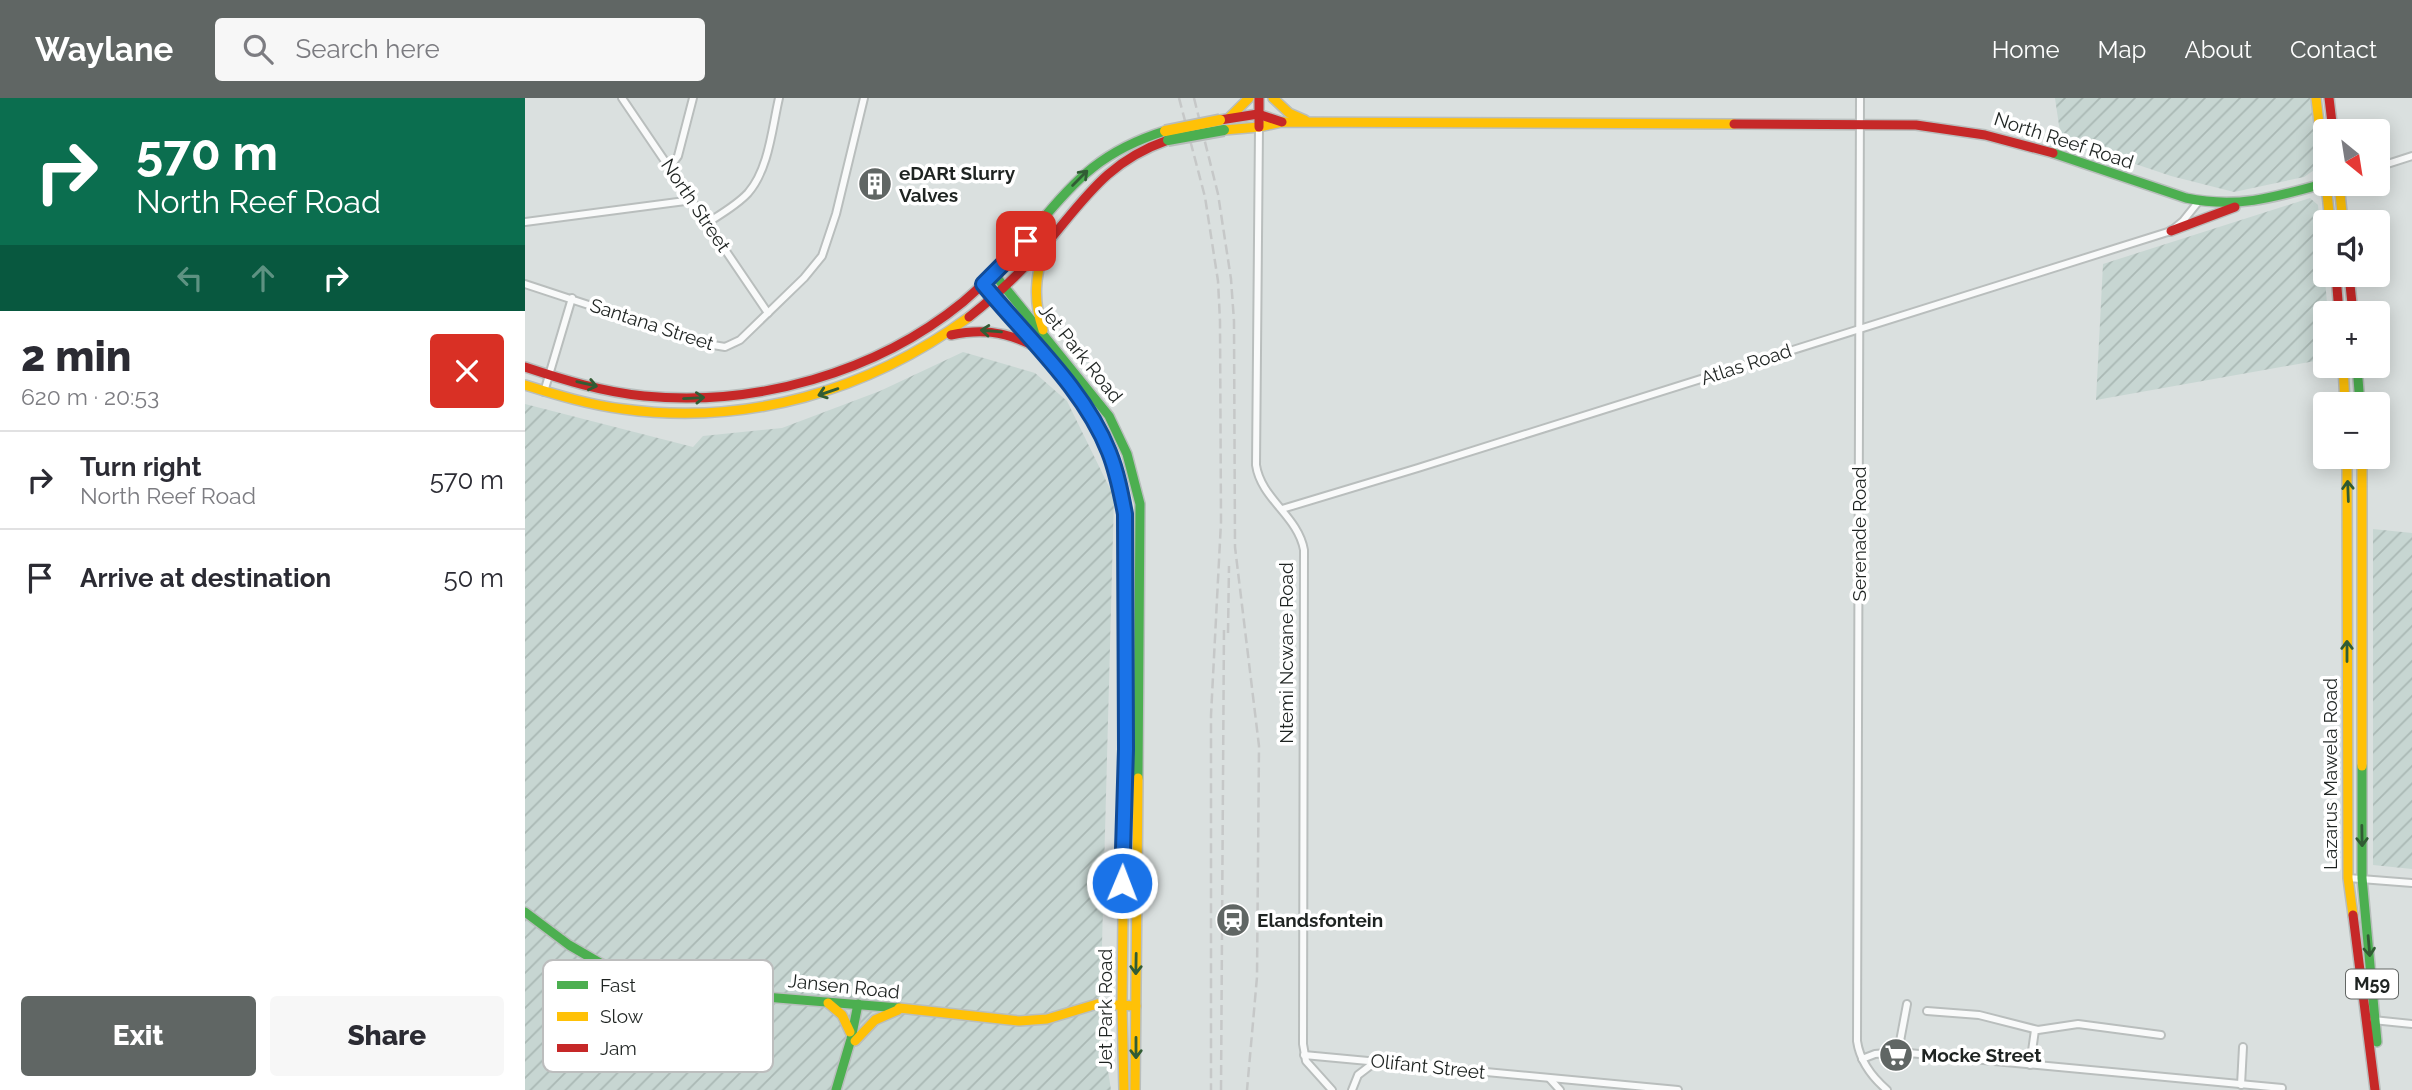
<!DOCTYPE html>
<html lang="en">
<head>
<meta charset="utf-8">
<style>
  :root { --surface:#fff; --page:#f7f7f7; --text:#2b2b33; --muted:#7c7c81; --line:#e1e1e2; --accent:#606664 }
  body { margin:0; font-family:Raleway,sans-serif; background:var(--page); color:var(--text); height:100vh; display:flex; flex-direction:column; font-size:26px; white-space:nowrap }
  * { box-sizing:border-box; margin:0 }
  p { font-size:23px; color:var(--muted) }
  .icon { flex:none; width:38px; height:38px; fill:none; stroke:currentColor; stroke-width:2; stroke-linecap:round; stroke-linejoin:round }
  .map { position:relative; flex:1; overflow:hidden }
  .details { display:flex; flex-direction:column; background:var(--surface); width:525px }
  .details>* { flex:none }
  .banner { background:#0b6e4f; color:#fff; overflow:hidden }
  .needle { width:46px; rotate:150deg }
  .fabs { position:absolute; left:1788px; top:21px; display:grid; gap:14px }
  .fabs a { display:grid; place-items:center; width:77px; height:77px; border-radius:7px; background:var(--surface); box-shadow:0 4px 18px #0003; font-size:35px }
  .pin { position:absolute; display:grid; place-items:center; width:60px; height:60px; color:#fff; margin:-30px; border-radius:14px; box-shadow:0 4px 10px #0006 }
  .me { position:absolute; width:77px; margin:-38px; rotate:1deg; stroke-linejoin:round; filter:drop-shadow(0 0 5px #0008) }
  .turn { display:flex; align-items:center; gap:24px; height:147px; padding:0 21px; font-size:32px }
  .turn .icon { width:91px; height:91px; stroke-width:2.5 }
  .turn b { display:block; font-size:49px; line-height:60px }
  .lanes { display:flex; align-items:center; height:66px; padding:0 21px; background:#0003; justify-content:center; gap:35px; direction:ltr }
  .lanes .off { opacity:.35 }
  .round { display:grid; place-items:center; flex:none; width:74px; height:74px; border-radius:7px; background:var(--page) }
  .summary { display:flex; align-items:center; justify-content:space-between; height:119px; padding:0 21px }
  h1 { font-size:42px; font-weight:800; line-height:52px }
  .action { display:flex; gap:14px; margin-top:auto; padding:14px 21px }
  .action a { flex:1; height:80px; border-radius:7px; background:var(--accent); color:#fff; font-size:28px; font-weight:800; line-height:80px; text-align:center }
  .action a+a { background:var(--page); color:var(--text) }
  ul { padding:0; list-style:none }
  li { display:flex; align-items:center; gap:21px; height:98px; padding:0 21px; border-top:2px solid var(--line) }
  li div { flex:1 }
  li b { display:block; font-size:26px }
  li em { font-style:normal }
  header { display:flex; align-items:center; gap:42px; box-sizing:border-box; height:98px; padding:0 35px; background:var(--accent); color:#fff }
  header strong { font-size:33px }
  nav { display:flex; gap:38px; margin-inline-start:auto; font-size:24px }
  .search { width:490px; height:63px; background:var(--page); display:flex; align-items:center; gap:18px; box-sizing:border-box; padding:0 24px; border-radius:7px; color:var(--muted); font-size:26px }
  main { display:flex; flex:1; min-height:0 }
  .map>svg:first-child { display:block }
</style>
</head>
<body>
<header>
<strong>Waylane</strong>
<div class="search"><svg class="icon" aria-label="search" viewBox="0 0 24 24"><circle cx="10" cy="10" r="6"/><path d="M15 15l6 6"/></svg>Search here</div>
<nav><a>Home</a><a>Map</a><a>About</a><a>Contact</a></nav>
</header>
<main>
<section class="details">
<div class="banner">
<div class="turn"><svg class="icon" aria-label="right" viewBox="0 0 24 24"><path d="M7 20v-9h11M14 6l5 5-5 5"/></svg><div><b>570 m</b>North Reef Road</div></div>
<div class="lanes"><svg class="icon off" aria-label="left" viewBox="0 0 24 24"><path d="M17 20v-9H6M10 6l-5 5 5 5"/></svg><svg class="icon off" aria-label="ahead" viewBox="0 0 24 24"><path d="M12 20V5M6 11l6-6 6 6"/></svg><svg class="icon" aria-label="right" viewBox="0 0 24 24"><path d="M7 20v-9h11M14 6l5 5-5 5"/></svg></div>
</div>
<div class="summary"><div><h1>2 min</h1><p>620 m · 20:53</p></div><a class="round" style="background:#d93025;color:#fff"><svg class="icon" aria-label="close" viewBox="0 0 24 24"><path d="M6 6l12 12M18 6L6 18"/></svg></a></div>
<ul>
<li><svg class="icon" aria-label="right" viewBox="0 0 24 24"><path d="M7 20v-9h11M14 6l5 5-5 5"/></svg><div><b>Turn right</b><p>North Reef Road</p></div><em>570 m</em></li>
<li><svg class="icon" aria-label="arrive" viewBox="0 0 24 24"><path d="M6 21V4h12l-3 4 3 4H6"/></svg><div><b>Arrive at destination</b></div><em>50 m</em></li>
</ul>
<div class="action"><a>Exit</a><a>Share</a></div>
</section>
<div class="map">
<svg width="1887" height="992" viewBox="0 0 1887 992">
  <defs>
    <pattern id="industrial-furrows" width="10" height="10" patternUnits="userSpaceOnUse" patternTransform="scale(1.75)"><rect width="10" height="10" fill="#c7d6d2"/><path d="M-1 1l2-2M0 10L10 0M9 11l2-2" fill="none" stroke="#aab8b4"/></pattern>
  </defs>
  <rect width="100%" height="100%" fill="#dae0df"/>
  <g fill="url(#industrial-furrows)">
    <path d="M1530,0H1788L1795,68L1779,79L1709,94L1646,78L1536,41Z"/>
    <path d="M1785,100L1793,107L1803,215H1801V261L1571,302L1578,166Z"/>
    <path d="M438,254L510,275L542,303L589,399L575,921L586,992H0V306L168,349L178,338L257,330L355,293Z"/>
    <path d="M1848,431L1887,435V771L1848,767Z"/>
  </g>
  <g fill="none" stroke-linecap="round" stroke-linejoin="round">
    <g stroke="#b9bebd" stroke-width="10">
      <g id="street">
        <path d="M97,0L243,215"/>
        <path d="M1335,0L1332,943C1335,964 1347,979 1362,992"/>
        <path d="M734,29L731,367C736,401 773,418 779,452L778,946L781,963L807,992"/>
        <path d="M145,69L153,58L168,0"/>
        <path d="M1853,69L1887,58"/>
        <path d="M0,124L168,102"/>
        <path d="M182,125C196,116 212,107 223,95C244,71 247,30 254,0"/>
        <path d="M0,186L182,246L200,249L215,242L279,180L297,158L311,116L339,0"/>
        <path d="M19,294L47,200"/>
        <path d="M757,411L893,370L1646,133L1658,123L1674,103"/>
        <path d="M1823,780L1887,785"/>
        <path d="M1402,913L1454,917L1513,932L1553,926L1636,937"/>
        <path d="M1848,922L1887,926"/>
        <path d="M1373,954L1382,906"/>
        <path d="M779,957L1153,992"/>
        <path d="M1337,961L1350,956L1373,954L1757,990"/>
        <path d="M1505,967L1510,932"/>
        <path d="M1025,981L1035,992"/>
        <path d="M1716,987L1718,949"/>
        <path d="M827,992L833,977L850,964"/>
      </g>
    </g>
    <g stroke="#b9bebd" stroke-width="12">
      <g id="fast">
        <path d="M1528,55L1661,100C1713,111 1751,99 1801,85"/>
        <path d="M512,128C551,80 579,52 640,33"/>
        <path d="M469,176L584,318L602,356L615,406L613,680"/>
        <path d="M1832,268L1835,306"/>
        <path d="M1837,668V780L1852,944"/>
        <path d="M0,814L44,847L94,876L113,883L156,892L374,910"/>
        <path d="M311,992L326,941L333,906"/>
      </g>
    </g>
    <g stroke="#b9bebd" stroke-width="12">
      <g id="slow">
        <path d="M748,0L764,15L780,22"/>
        <path d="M1791,0L1801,83"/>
        <path d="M705,19L724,0"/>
        <path d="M699,32L734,29L757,24L1209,26"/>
        <path d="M1801,86L1805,124"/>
        <path d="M1814,86L1818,124"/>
        <path d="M518,232C508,203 510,178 520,149"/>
        <path d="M1818,268L1820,306"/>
        <path d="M0,287C32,297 65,307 98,311C222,328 343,293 444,219"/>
        <path d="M1822,359L1823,780L1828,817"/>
        <path d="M1837,359V668"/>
        <path d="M303,905L317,917L325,934"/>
        <path d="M374,910L494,923L522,921L572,906L611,908"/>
        <path d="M330,943L350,922L373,912"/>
        <path d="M599,992L597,909L599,716"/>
        <path d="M610,992L613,680"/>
      </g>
    </g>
    <g stroke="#b9bebd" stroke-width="12">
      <g id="jam">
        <path d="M734,0V29"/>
        <path d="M1804,0L1808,33"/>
        <path d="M695,22L733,16L757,24"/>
        <path d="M1209,26L1391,27L1460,37L1528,55"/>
        <path d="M1646,133L1710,109"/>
        <path d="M1811,177L1814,215"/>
        <path d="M1824,177L1828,215"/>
        <path d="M458,186C504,240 560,293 586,361C595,385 599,410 602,435L599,716"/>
        <path d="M444,219C472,197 498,172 522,145C561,99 583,63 643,42"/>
        <path d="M426,237C455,231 478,233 505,246"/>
        <path d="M0,269C39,282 78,294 119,298C230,309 351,275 438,204C465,181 489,155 512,128"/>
        <path d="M1828,817L1850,992"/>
      </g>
    </g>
    <use href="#street" stroke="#f9fafa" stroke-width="6"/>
    <use href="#fast" stroke="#4caf50" stroke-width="9"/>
    <use href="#slow" stroke="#ffc107" stroke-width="9"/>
    <use href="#jam" stroke="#c62828" stroke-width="9"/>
    <g stroke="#c6c8c8" stroke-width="2.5" stroke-dasharray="10 5" stroke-linecap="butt">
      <path d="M654,0L680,99L693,183L695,223L696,424L686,617V992"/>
      <path d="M669,0L693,96L706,181L709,223L710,449L734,648L732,879L722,992"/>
      <path d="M703,535L704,468"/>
      <path d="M696,992L699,527"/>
    </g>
    <g stroke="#b8bcbb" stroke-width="14" stroke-linecap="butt">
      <path id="fast-bridge" d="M643,42L699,32"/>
    </g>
    <g stroke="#b8bcbb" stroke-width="14" stroke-linecap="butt">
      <path id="slow-bridge" d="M640,33L695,22"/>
    </g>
    <use href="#fast-bridge" stroke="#4caf50" stroke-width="10"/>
    <use href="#slow-bridge" stroke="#ffc107" stroke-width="10"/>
  </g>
  <defs><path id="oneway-shaft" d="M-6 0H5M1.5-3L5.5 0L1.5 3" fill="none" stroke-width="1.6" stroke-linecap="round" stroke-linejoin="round" transform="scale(1.75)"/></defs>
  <g stroke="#315c34">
    <use href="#oneway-shaft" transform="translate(555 80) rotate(-45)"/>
    <use href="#oneway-shaft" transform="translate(466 233) rotate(-175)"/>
    <use href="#oneway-shaft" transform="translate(62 286) rotate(13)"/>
    <use href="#oneway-shaft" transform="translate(303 294) rotate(161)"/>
    <use href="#oneway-shaft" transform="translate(169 300) rotate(-3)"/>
    <use href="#oneway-shaft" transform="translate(1823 393) rotate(-92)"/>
    <use href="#oneway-shaft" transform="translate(1822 553) rotate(-90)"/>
    <use href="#oneway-shaft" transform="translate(1837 738) rotate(89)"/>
    <use href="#oneway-shaft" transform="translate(1844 848) rotate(85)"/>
    <use href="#oneway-shaft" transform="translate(611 866) rotate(91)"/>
    <use href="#oneway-shaft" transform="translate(611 950) rotate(90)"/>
  </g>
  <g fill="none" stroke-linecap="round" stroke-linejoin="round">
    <g stroke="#114b97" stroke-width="18">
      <path id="route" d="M501,143L458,186C501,239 559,290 584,354C592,374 596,395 600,416L601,651L597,785"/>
    </g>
    <use href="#route" stroke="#1a73e8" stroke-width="12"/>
  </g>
  <defs>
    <g id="building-disc" transform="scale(1.75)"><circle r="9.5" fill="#606664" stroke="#fff"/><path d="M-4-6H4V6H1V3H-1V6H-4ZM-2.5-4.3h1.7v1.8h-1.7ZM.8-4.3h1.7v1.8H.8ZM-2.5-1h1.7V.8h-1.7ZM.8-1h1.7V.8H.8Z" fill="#fff"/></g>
    <g id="station-disc" transform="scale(1.75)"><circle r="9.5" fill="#606664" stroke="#fff"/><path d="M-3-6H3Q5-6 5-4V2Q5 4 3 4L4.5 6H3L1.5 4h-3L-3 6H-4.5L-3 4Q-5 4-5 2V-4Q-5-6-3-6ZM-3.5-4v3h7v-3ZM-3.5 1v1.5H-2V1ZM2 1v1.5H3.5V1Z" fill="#fff"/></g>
    <g id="supermarket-disc" transform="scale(1.75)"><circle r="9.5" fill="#606664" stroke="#fff"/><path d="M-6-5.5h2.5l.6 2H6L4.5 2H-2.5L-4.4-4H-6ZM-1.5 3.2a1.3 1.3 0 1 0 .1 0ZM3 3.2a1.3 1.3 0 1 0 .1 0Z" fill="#fff"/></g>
  </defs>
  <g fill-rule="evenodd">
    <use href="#building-disc" x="350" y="86"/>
    <use href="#station-disc" x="708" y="822"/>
    <use href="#supermarket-disc" x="1371" y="957"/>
  </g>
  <g text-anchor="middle" stroke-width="7" stroke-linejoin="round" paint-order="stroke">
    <rect fill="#fff" stroke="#626664" stroke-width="2" x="1821" y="871.5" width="52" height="29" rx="5"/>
    <g font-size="18" font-weight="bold" fill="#1f2422">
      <text x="1847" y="892">M59</text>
    </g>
    <g font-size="19" fill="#1f2422" stroke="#fff">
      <text transform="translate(1539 42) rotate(18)" y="7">North Reef Road</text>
      <text transform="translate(171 107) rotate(56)" y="7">North Street</text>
      <text transform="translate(127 226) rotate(18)" y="7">Santana Street</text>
      <text transform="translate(556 255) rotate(51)" y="7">Jet Park Road</text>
      <text transform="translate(1221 266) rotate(-18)" y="7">Atlas Road</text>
      <text transform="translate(1334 436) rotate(-90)" y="7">Serenade Road</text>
      <text transform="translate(761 555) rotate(-90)" y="7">Ntemi Ncwane Road</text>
      <text transform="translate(1805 676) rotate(-90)" y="7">Lazarus Mawela Road</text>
      <text transform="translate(319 888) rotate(6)" y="7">Jansen Road</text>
      <text transform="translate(580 911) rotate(-90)" y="7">Jet Park Road</text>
      <text transform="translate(903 968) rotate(6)" y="7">Olifant Street</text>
    </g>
    <g font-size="19" font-weight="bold" fill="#1f2422" stroke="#fff" text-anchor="start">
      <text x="374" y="82">eDARt Slurry<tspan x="374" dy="22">Valves</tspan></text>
      <text x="732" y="829">Elandsfontein</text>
      <text x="1396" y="964">Mocke Street</text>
    </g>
  </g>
  <rect x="18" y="862" width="230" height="112" rx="10" fill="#fff" stroke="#bcbdbd" stroke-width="2"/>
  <rect x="32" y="883" width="31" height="8" fill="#4caf50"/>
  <rect x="32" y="914" width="31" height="9" fill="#ffc107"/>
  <rect x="32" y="946" width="31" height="8" fill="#c62828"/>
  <g font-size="19" fill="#1f2422">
    <text x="75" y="894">Fast</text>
    <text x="75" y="925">Slow</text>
    <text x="75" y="957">Jam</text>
  </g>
</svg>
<div class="fabs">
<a><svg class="needle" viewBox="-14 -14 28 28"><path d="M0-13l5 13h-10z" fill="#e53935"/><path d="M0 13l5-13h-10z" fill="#7c7c81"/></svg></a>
<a><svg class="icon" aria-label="sound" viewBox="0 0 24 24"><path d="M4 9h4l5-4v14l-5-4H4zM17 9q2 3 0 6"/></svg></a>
<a>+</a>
<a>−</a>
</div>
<div class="pin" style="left:501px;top:143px;background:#d93025"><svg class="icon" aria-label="arrive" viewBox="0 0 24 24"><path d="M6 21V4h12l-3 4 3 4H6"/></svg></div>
<svg class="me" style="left:597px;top:785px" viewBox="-20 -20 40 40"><circle r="17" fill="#1a73e8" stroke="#fff" stroke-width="3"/><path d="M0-11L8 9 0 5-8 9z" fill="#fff"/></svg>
</div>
</main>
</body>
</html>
